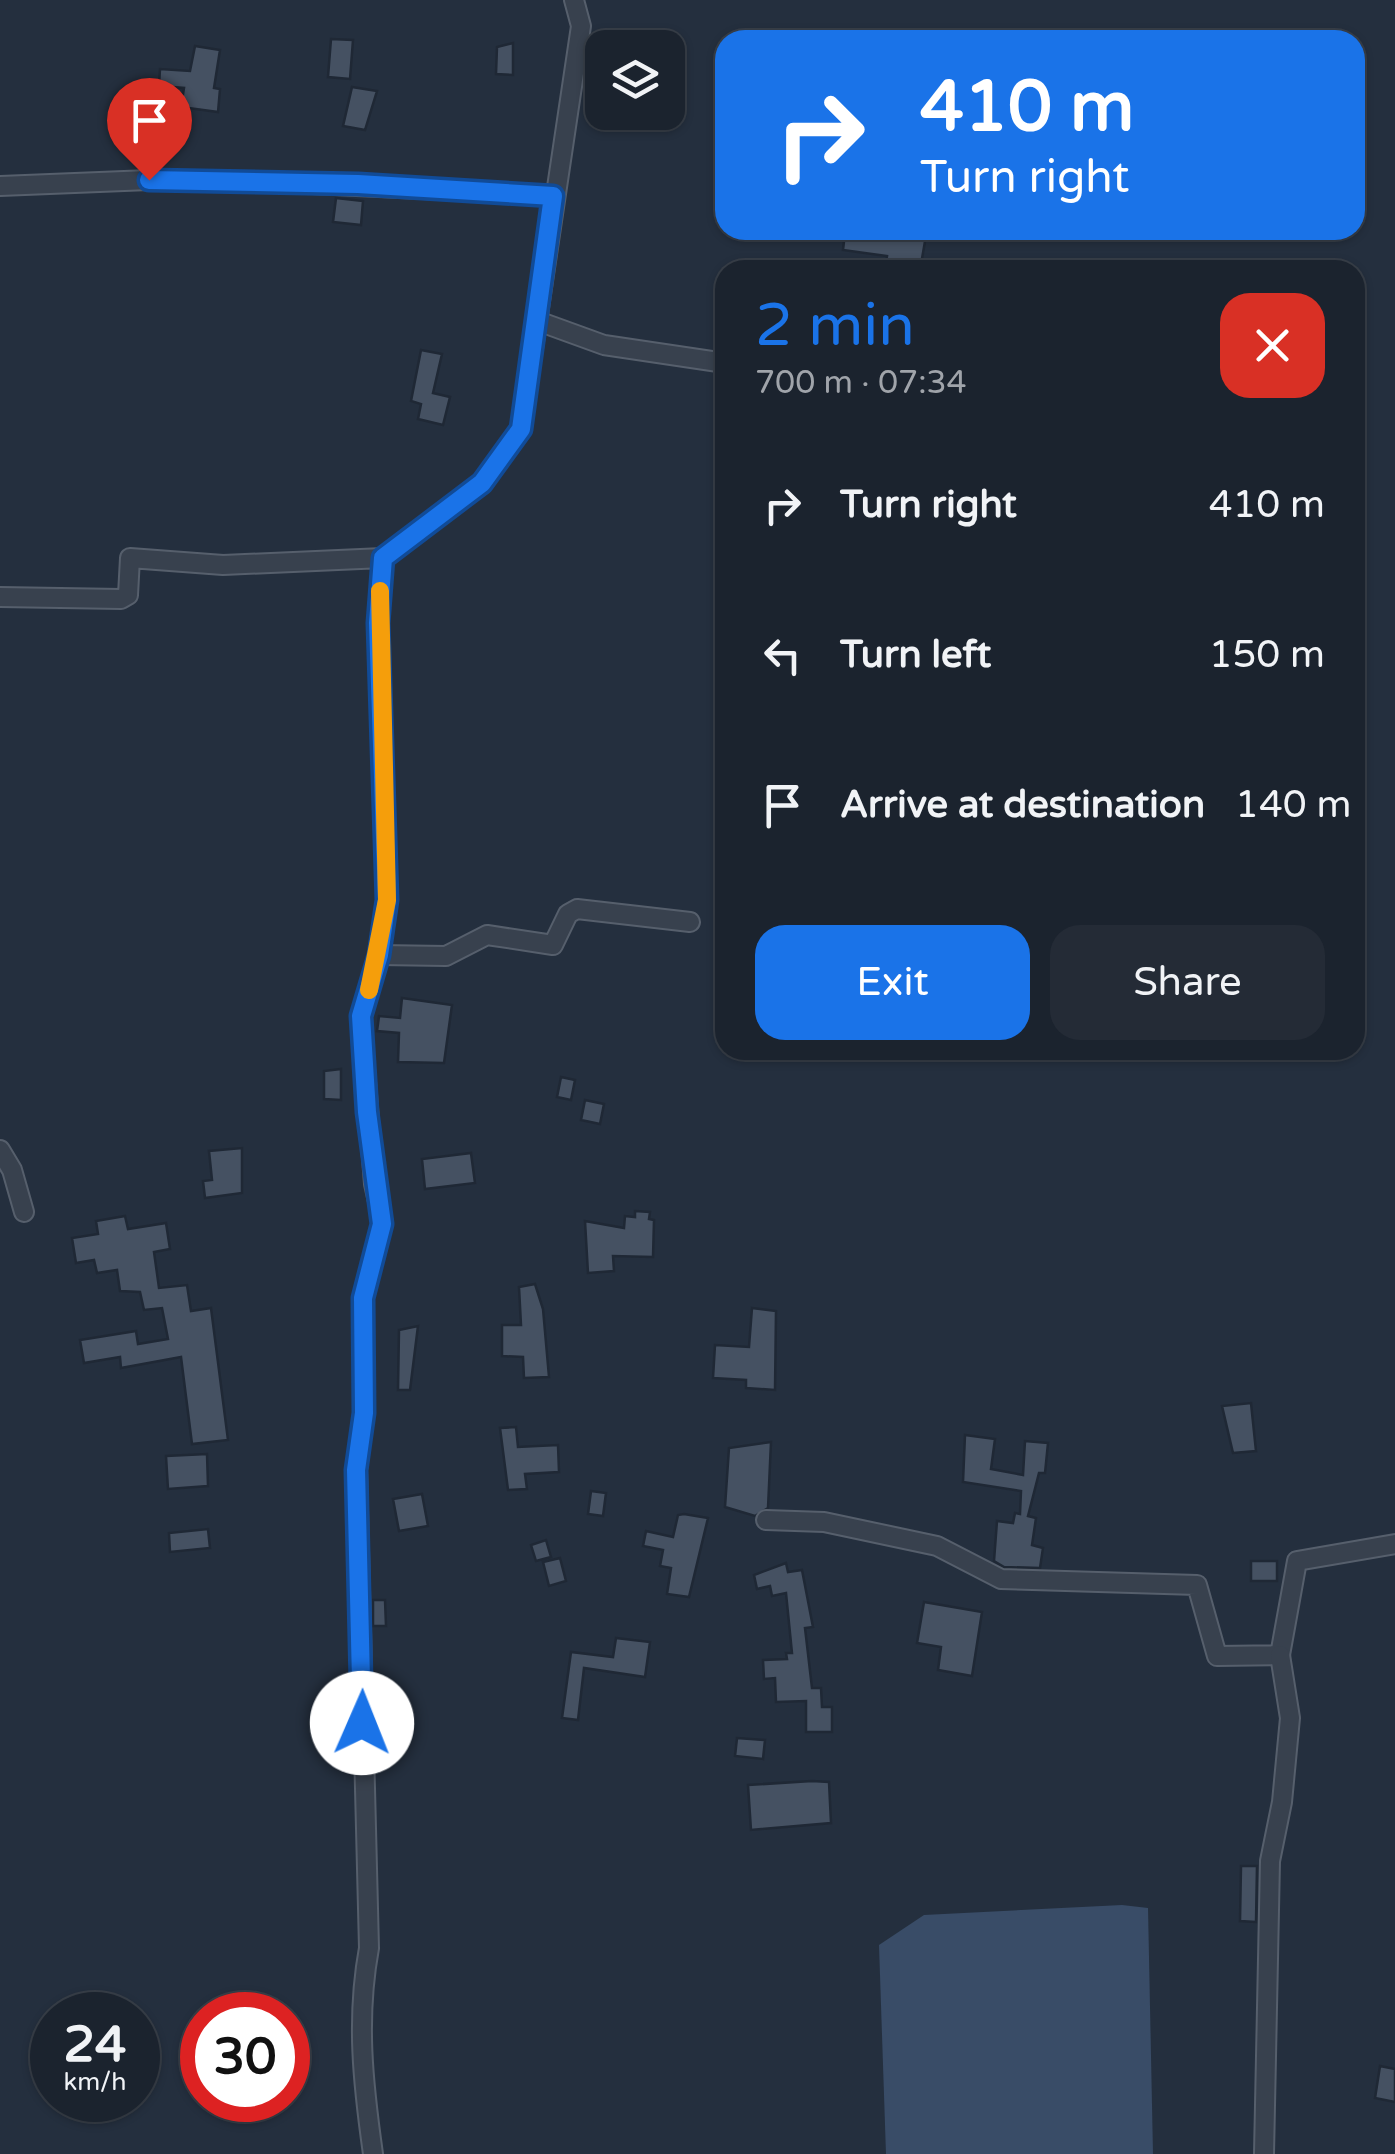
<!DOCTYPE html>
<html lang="en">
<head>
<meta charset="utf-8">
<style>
  :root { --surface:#1b232e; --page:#242b36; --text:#f1f3f6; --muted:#a0a4aa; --line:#39404a; --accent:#1a73e8 }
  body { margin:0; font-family:"Varela Round",sans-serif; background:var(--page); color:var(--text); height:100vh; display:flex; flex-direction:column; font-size:38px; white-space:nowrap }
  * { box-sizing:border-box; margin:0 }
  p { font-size:32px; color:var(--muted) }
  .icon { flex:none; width:55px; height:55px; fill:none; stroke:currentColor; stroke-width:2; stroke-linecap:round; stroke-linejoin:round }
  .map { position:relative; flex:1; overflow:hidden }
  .details { position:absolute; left:715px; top:260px; width:650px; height:800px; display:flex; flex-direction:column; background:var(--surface); border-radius:30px; box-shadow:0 2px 8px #0004,0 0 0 2px var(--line) }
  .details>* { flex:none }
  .banner { position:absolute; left:715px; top:30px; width:650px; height:210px; border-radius:30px; box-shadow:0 2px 8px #0004,0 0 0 2px var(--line); background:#1a73e8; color:#fff; overflow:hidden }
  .fabs { position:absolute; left:585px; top:30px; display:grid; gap:20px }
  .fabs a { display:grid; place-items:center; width:100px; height:100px; border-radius:20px; background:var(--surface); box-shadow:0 2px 8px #0004,0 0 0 2px var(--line); font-size:50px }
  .speed { position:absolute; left:30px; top:1992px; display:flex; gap:20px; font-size:50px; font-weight:700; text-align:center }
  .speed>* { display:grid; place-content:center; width:130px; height:130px; border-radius:50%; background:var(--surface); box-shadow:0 2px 8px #0004,0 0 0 2px var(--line); line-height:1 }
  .speed small { font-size:25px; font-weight:400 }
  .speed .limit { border:15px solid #d22; background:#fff; color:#111 }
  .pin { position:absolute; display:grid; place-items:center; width:85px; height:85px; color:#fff; margin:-102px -42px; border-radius:50% 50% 50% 0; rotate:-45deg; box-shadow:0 0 10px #0007 }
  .pin .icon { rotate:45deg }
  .me { position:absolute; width:110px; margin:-55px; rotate:1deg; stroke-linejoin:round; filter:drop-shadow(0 0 8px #0008) }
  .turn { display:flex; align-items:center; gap:35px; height:210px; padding:0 40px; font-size:45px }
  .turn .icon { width:130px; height:130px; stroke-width:2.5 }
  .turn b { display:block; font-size:70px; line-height:85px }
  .round { display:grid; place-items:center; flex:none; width:105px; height:105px; border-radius:30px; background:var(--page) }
  .headline { display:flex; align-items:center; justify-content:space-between; height:170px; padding:0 40px }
  h1 { font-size:60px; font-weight:600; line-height:75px; color:var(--accent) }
  .primary-button { display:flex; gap:20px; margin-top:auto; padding:20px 40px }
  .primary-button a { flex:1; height:115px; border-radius:30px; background:var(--accent); color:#fff; font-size:40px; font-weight:600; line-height:115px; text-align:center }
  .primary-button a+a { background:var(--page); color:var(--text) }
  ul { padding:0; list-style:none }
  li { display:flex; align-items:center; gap:30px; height:150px; padding:0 40px }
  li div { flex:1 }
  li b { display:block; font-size:38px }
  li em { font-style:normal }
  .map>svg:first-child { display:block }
</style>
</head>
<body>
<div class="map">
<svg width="1395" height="2154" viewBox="0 0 1395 2154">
  <rect width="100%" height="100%" fill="#242f3e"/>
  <path fill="#394c67" d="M1122,1905L1148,1908L1153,2154H886L879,1945L924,1915Z"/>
  <g fill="#455162" stroke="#1f2835" stroke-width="2.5">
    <path d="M331,39L353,40L350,79L328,77Z"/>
    <path d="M513,43V75L496,74L497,47Z"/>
    <path d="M195,46L220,50L214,88L220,89L218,112L181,107L184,88L159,86L160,69L190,71Z"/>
    <path d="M352,87L377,91L365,130L343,126Z"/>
    <path d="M336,198L363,201L361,225L333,222Z"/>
    <path d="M875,230H927L920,270H885L887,256L843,250L845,232L874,236Z"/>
    <path d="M421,350L442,354L433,393L450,397L443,425L418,419L421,404L411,401Z"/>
    <path d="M402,998L452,1005L444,1063L398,1062L399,1033L377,1031L379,1016L400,1018Z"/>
    <path d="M341,1069V1100L324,1099V1071Z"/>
    <path d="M561,1077L575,1080L571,1100L557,1097Z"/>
    <path d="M585,1100L604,1104L600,1124L581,1120Z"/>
    <path d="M242,1148V1193L205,1198L203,1181L212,1180L209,1151Z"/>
    <path d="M471,1153L475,1183L425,1189L422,1159Z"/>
    <path d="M635,1211L650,1212L649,1219L654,1220L653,1257L613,1256L614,1271L588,1273L585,1221L624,1228L625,1216L635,1217Z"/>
    <path d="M125,1216L128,1229L166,1223L170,1249L154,1252L159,1288L187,1285L191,1311L211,1308L228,1440L192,1444L181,1357L121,1368L120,1357L84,1363L80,1340L136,1331L138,1344L168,1339L162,1308L144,1310L140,1292L120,1291L117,1270L97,1273L94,1260L76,1263L72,1238L98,1234L96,1221Z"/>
    <path d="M535,1284L543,1309L549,1377L524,1378L523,1357L502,1356V1325H521L519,1287Z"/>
    <path d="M752,1308L776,1311L775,1390L746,1388V1380L713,1378L715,1345L749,1347Z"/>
    <path d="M418,1326L410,1390H398L399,1330Z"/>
    <path d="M1251,1403L1256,1451L1233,1453L1222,1406Z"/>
    <path d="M516,1427L518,1447L558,1445L559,1472L525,1474L527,1489L508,1490L500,1428Z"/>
    <path d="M965,1435L995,1439L991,1469L1023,1475L1025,1441L1048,1443L1045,1473H1039L1028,1516L1036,1518L1032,1545L1043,1548L1040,1568L1004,1567L994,1561L997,1521L1013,1523L1015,1513L1020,1514L1021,1491L963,1482Z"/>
    <path d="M771,1442L768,1508L755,1516L725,1507L729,1448Z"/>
    <path d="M207,1454L208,1486L168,1489L166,1456Z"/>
    <path d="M591,1491L606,1493L603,1516L588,1514Z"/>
    <path d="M422,1494L428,1526L399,1531L393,1499Z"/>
    <path d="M684,1514L708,1518L689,1597L667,1594L671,1568L660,1566L663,1550L643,1546L646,1531L673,1537L678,1515Z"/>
    <path d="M208,1529L210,1548L170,1552L169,1533Z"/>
    <path d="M546,1540L551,1557L536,1561L531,1545Z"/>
    <path d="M560,1558L566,1581L549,1586L543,1562Z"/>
    <rect x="1251" y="1561" width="26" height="20"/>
    <path d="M786,1563L788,1572L802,1570L813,1627L805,1628L812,1688H821L822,1707H832V1732H806V1701L776,1702L775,1678L764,1679L763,1660L787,1659L786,1653H792L786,1593L772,1596L770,1586L757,1589L754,1575Z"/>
    <path d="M373,1600H385L386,1626H373Z"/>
    <path d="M924,1602L982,1612L972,1676L938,1670L941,1647L917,1643Z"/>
    <path d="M616,1638L650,1642L645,1677L584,1668L578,1720L562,1718L571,1652L613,1657Z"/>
    <path d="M737,1738L765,1740L763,1759L735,1756Z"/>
    <path d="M812,1781L829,1782L831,1823L751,1830L748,1785Z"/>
    <path d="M1241,1866H1257L1256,1922L1240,1921Z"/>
    <path d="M1380,2066L1395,2069V2102L1375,2098Z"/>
  </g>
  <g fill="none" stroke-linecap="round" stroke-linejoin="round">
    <g stroke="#565f6c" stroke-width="22">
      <g id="street">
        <path d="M0,186L149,180L268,182L553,195"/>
        <path d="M535,320L604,345L725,363"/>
        <path d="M383,558L482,483L521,429L581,26L574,0"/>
        <path d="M0,597L121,599L128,595L130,558L223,565L383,558L378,623L387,899L379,955L361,1017L374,1184L383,1223L363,1299L364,1413L357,1470L369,1948C356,2019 363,2083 373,2154"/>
        <path d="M379,955L446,956L487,935L553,945L568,914L577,909L690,922"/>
        <path d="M0,1150L12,1170L24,1212"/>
        <path d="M766,1520L824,1522L937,1546L1001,1579L1197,1585L1217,1656L1280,1655L1297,1561L1395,1544"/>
        <path d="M1264,2154L1270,1861L1282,1802L1290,1718L1280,1655"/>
      </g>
    </g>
    <use href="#street" stroke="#38414e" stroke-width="18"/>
  </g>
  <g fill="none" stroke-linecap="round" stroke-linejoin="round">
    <g stroke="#114b97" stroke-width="25">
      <path id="route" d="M149,180L358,184L553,196L521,429L482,483L383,558L378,623L387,900L379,955L361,1016L367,1112L382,1224L363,1298L364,1413L356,1470L362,1723"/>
    </g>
    <use href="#route" stroke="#1a73e8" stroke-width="18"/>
    <path stroke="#f59e0b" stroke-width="18" d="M369,990L387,900L380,591"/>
  </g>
</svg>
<div class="fabs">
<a><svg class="icon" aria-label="layers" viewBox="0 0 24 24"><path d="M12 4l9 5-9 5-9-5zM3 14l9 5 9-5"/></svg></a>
</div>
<div class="speed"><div>24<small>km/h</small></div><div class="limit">30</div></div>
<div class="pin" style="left:149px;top:180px;background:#d93025"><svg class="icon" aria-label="arrive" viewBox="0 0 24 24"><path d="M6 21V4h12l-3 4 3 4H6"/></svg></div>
<svg class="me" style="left:362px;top:1723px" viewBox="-20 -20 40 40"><circle r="19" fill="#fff"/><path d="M0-13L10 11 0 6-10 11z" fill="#1a73e8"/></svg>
<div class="banner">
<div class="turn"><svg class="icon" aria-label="right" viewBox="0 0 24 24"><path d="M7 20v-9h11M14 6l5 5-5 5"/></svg><div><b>410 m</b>Turn right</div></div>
</div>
<section class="details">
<div class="headline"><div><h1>2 min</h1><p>700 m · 07:34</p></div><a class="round" style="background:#d93025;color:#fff"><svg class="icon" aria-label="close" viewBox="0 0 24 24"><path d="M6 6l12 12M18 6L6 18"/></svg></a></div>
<ul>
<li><svg class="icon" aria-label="right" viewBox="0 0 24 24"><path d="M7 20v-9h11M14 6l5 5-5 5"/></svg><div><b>Turn right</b></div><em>410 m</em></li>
<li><svg class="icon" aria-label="left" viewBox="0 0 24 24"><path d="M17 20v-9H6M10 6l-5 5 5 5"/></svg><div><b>Turn left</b></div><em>150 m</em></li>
<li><svg class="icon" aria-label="arrive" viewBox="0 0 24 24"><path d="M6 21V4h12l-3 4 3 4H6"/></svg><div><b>Arrive at destination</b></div><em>140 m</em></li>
</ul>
<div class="primary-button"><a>Exit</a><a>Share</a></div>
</section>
</div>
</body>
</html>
